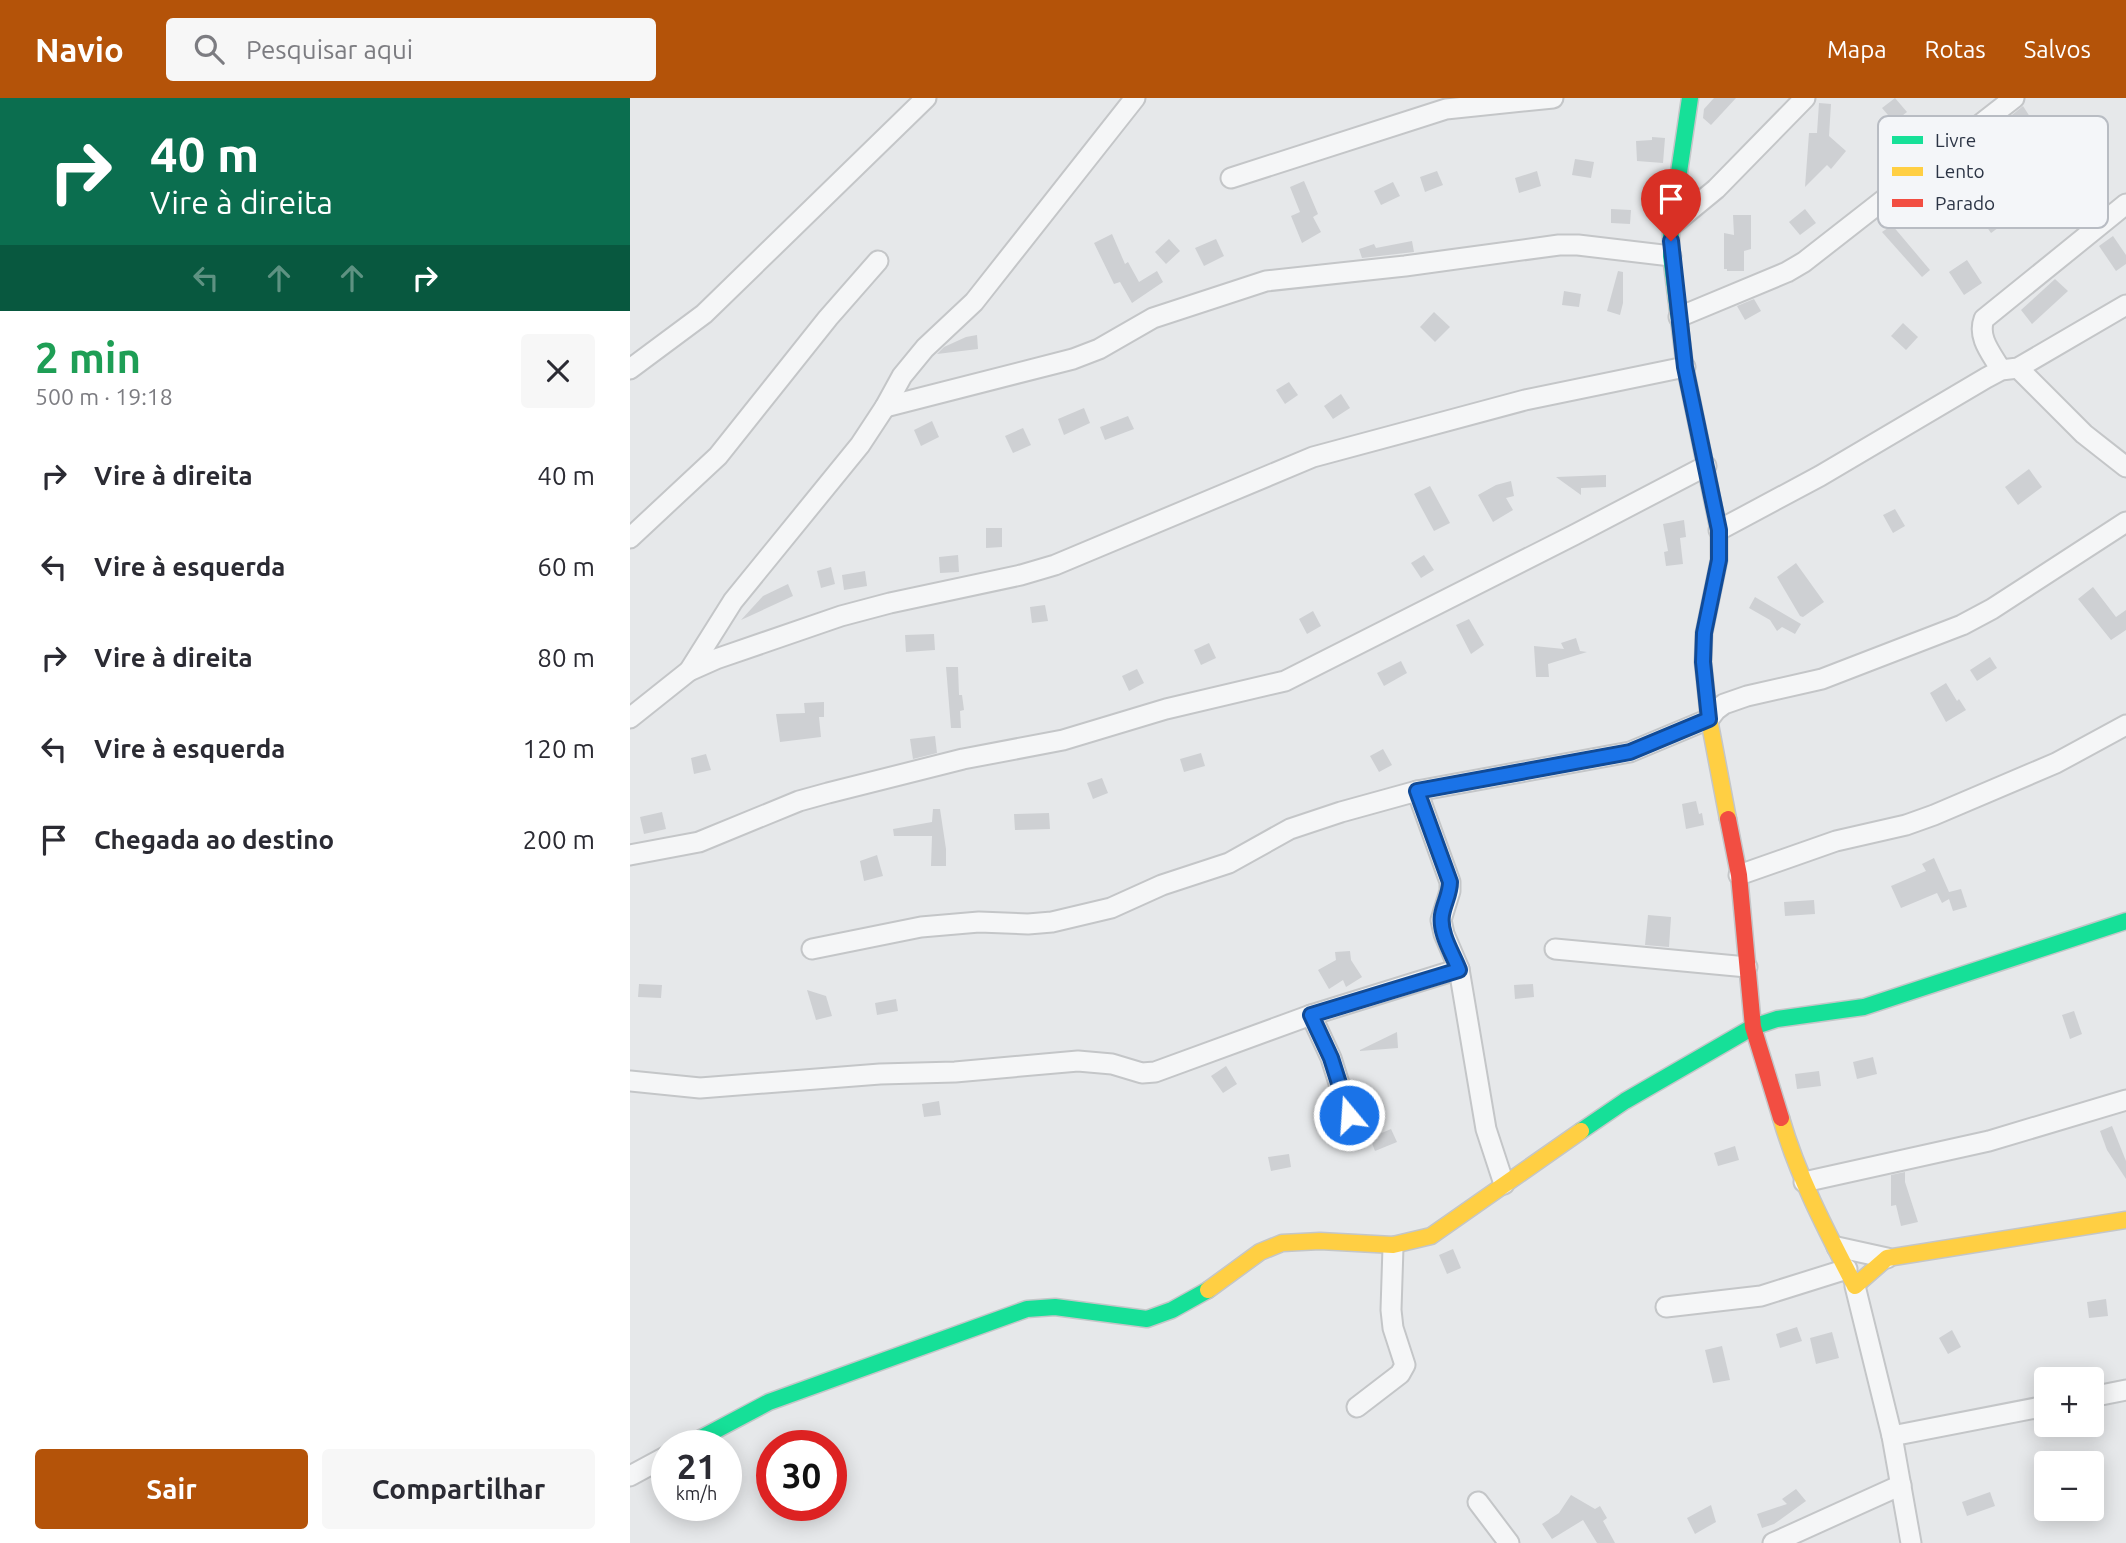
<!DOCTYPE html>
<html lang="pt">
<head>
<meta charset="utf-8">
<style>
  :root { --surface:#fff; --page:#f7f7f7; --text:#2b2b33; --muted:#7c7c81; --accent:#b45309 }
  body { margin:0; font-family:Ubuntu,sans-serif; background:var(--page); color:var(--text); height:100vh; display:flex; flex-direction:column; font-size:26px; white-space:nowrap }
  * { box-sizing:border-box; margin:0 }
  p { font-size:23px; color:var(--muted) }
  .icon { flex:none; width:38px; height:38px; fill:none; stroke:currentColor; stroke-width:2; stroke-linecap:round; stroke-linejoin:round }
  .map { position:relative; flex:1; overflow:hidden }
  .details { display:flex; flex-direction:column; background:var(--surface); width:630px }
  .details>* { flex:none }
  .banner { background:#0b6e4f; color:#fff; overflow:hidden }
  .tools { position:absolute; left:1404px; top:1269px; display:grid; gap:14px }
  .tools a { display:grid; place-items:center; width:70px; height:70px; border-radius:7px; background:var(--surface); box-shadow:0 4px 18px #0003; font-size:35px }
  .speed { position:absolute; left:21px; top:1332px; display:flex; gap:14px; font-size:35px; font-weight:700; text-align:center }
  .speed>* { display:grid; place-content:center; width:91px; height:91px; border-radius:50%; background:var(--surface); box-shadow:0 4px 18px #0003; line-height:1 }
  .speed small { font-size:18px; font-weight:400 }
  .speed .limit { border:10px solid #d22; background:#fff; color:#111 }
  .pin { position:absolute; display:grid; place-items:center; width:60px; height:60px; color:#fff; margin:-72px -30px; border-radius:50% 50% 50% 0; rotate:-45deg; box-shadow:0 0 7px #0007 }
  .pin .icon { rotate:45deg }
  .me { position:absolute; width:77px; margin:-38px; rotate:342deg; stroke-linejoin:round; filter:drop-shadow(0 0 5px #0008) }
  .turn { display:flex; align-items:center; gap:24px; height:147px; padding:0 35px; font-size:32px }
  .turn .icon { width:91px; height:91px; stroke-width:2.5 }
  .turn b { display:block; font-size:49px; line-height:60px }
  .lanes { display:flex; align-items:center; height:66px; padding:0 35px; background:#0003; justify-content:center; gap:35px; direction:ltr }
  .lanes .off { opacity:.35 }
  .round { display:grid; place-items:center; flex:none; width:74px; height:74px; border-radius:7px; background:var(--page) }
  .summary { display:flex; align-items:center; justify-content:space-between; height:119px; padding:0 35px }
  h1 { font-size:42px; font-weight:600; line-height:52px; color:#1e9e55 }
  .primary-button { display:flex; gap:14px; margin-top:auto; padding:14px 35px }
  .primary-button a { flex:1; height:80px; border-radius:7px; background:var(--accent); color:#fff; font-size:28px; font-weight:600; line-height:80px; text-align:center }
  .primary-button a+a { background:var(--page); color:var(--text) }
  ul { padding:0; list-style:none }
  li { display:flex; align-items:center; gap:21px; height:91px; padding:0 35px }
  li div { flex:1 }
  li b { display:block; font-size:26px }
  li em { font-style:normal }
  header { display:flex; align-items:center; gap:42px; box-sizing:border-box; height:98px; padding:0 35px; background:var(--accent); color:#fff }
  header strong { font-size:33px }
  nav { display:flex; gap:38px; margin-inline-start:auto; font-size:24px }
  .search { width:490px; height:63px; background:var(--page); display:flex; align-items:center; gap:18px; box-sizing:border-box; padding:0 24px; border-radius:7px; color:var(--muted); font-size:26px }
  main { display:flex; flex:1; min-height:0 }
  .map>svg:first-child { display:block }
</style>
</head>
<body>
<header>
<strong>Navio</strong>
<div class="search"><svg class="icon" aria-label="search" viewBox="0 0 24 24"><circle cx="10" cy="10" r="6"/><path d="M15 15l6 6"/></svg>Pesquisar aqui</div>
<nav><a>Mapa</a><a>Rotas</a><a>Salvos</a></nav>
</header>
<main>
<section class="details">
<div class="banner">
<div class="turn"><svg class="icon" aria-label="right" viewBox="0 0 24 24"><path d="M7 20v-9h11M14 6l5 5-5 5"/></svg><div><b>40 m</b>Vire à direita</div></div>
<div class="lanes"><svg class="icon off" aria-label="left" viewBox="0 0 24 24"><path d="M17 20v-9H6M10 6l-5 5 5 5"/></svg><svg class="icon off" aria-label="ahead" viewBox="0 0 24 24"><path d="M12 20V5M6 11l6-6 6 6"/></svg><svg class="icon off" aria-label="ahead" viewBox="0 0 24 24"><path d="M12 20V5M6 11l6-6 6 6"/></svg><svg class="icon" aria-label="right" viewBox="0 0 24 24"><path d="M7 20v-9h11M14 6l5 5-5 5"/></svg></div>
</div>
<div class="summary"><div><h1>2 min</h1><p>500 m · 19:18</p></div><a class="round"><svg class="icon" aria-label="close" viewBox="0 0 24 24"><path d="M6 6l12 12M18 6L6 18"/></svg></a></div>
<ul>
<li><svg class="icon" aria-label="right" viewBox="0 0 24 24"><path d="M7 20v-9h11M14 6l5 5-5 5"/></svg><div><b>Vire à direita</b></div><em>40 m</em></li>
<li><svg class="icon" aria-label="left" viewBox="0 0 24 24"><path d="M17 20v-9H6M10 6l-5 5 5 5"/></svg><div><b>Vire à esquerda</b></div><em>60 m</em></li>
<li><svg class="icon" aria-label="right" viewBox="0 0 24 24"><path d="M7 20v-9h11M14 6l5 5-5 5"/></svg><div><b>Vire à direita</b></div><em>80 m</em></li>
<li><svg class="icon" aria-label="left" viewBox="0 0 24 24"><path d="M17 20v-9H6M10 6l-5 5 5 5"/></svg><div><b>Vire à esquerda</b></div><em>120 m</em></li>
<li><svg class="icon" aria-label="arrive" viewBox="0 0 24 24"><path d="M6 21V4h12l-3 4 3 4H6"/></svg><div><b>Chegada ao destino</b></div><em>200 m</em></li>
</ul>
<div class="primary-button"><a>Sair</a><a>Compartilhar</a></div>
</section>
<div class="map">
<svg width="1496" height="1445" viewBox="0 0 1496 1445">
  <rect width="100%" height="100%" fill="#e6e8ea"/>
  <g fill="#ced0d3">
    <path d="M1084,0H1106L1081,27L1073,20L1074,11Z"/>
    <path d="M1265,0L1277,14L1264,24L1252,10Z"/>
    <path d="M1189,5L1201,6L1199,38L1216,53L1201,71L1197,67L1175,89L1179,35H1187Z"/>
    <path d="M1393,8L1402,22L1385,33L1377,21Z"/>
    <path d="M1022,39L1035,40L1033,65L1007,63L1006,43L1022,42Z"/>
    <path d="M945,61L964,64L961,80L942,77Z"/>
    <path d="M1381,66L1393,77L1365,105L1379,122L1361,135L1352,122L1349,124L1338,114L1342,110L1336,104L1347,94L1350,97Z"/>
    <path d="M807,73L813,87L795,94L790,79Z"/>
    <path d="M907,73L911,88L889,95L885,80Z"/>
    <path d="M674,83L688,116L683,119L691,134L672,145L661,118L670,114L660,89Z"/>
    <path d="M763,84L770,98L751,107L744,93Z"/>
    <path d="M981,111L1001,112L1000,126L981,125Z"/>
    <path d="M1175,111L1186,125L1170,137L1159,124Z"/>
    <path d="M1103,117H1121V151L1114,153V173H1097V171H1094V135L1104,137Z"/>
    <path d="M1262,127L1300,172L1292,179L1252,134Z"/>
    <path d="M482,136L495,166L498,164L509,184L527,173L533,184L502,205L490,184L484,186L464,145Z"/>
    <path d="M1483,138L1496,157V166L1486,173L1469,148Z"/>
    <path d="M539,141L550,153L536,166L525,154Z"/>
    <path d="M586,141L594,158L574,168L565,150Z"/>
    <path d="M782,143L784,154L732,160L729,151L744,146L746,150Z"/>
    <path d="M1337,162L1352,185L1334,197L1319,174Z"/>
    <path d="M988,173L993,174V205L990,217L977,213Z"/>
    <path d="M1425,181L1438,193L1402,226L1391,212Z"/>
    <path d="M934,193L951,196L949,209L932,207Z"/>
    <path d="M1124,201L1131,213L1115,222L1107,208Z"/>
    <path d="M804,214L820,229L805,244L790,229Z"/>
    <path d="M1273,225L1288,239L1276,252L1261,238Z"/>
    <path d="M347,237L348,251L307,256L314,249L336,239Z"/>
    <path d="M659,284L668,297L655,306L646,292Z"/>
    <path d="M711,296L720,310L703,321L694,308Z"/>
    <path d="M454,310L460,325L434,337L428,321Z"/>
    <path d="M498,318L504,331L475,342L470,329Z"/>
    <path d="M302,323L309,339L291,348L284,332Z"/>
    <path d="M393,330L401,347L383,355L375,338Z"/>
    <path d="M1399,371L1412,389L1388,407L1375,389Z"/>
    <path d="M976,377V389L951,390V397L926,379Z"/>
    <path d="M881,383L884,398L876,400L883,412L863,424L848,397L866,387Z"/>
    <path d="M800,388L820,425L804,433L784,396Z"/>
    <path d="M1265,411L1275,428L1263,435L1253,417Z"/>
    <path d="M1054,422L1056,439L1050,440L1053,466L1036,468L1034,454L1038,453L1033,426Z"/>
    <path d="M356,430H372V449L356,450Z"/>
    <path d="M328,457L329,474L310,475L309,459Z"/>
    <path d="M794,457L804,472L791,480L781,465Z"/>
    <path d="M1166,465L1194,504L1173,519L1170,518L1147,479Z"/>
    <path d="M201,469L205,486L191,490L187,473Z"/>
    <path d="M235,473L237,488L214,492L212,477Z"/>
    <path d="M158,486L163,498L111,522L133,498Z"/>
    <path d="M1463,489L1486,519L1496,512V532L1481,542L1448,501Z"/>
    <path d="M1125,499L1171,526L1165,536L1152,529L1147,533L1140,522L1119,510Z"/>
    <path d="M415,507L418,523L402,525L400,509Z"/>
    <path d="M683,513L691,528L677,536L669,521Z"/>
    <path d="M839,521L854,547L841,556L826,527Z"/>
    <path d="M304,536L305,552L276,554L275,537Z"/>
    <path d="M946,540L950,553L957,554L918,566L919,579H906L904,548L934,551L931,545Z"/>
    <path d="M579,545L586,560L571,567L564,552Z"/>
    <path d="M1360,559L1367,570L1347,583L1340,572Z"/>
    <path d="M771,563L777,575L754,588L747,575Z"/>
    <path d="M316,569H328L329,597H332L334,612L330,613L331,630H321Z"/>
    <path d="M507,571L514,585L499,593L492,578Z"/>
    <path d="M1316,585L1327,603L1329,601L1336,612L1316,624L1300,595Z"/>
    <path d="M194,604V619H189L191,639L150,644L146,616L175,615L174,605Z"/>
    <path d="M305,638L307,655L283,661L280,641Z"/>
    <path d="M753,651L762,667L749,674L740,658Z"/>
    <path d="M571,655L575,668L554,674L550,661Z"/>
    <path d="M76,656L81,672L64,676L61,660Z"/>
    <path d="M472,680L478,695L463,701L457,685Z"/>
    <path d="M1066,703L1069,716L1072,715L1074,727L1056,731L1052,706Z"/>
    <path d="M303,711H310L316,751V768H301L302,738H264L263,731L302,724Z"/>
    <path d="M32,714L36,731L14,736L10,719Z"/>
    <path d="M419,715L420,731L385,732L384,716Z"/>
    <path d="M247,757L253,778L234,783L230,763Z"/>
    <path d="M1304,760L1319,794L1331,791L1337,809L1323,813L1319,801L1312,805L1307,795L1271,810L1261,788L1296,773L1292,766Z"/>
    <path d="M1184,802L1185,816L1155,818L1154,804Z"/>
    <path d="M1018,817L1041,819L1039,849L1015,847Z"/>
    <path d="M720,853L721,862L732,879L716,889L713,882L699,891L688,872L706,862L705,854Z"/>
    <path d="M9,886L32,887L31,900L8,899Z"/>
    <path d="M903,886L904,899L885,901L884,887Z"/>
    <path d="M177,892L196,898L202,918L186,922Z"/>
    <path d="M266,901L268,913L247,917L245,905Z"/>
    <path d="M1444,913L1452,936L1440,941L1432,917Z"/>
    <path d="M767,934L768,950L730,953V952Z"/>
    <path d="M1243,959L1247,976L1227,981L1223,964Z"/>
    <path d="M596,968L607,986L593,995L581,978Z"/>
    <path d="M1189,973L1191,988L1167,991L1165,976Z"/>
    <path d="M309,1003L311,1017L294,1019L292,1006Z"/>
    <path d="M1482,1028L1496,1063V1081L1477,1052L1470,1033Z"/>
    <path d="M761,1031L767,1044L745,1053L740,1040Z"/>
    <path d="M1105,1048L1109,1062L1088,1068L1084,1055Z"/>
    <path d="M659,1056L661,1069L641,1073L638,1059Z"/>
    <path d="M1275,1074V1084L1288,1124L1271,1128L1266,1107L1261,1108V1077Z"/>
    <path d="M823,1151L831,1170L817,1176L809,1157Z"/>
    <path d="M1476,1201L1478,1218L1459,1220L1457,1204Z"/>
    <path d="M1167,1229L1172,1243L1150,1250L1146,1236Z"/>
    <path d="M1322,1232L1331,1249L1318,1256L1309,1240Z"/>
    <path d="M1202,1234L1209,1260L1186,1266L1180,1240Z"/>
    <path d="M1092,1248L1100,1282L1083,1285L1075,1252Z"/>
    <path d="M1166,1391L1176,1403L1144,1426L1132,1430L1127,1416L1157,1406L1152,1401Z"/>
    <path d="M1360,1394L1365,1408L1337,1418L1332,1404Z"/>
    <path d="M941,1397L965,1411L970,1408L977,1420L973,1423L985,1445H967L953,1422L922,1441L912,1426L929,1415Z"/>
    <path d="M1081,1407L1086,1424L1065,1436L1057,1420Z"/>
  </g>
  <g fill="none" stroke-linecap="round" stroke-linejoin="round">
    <g stroke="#c4c6c8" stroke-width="23">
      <g id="street">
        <path d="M601,80L816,11L923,0"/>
        <path d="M1041,128L1086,91L1175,0"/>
        <path d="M1049,219L1157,174L1174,164L1384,0"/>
        <path d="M1388,270L1454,336L1496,369"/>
        <path d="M0,271L74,216L296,0"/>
        <path d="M1371,272C1362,256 1347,240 1354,221L1496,106"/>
        <path d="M255,309L443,261L469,251L523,220L636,183L775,168L929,147H948L1041,158"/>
        <path d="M1089,432L1190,378L1356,280L1371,272L1388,270L1496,207"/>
        <path d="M0,440L88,358L198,220L248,163"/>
        <path d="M59,573L103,503L230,347L255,309L272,278L295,250L344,204L505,0"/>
        <path d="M0,620L59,573L86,561L211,518L260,505L391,477L425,467L683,359L895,302L1055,269"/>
        <path d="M787,693L820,784V793L811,822L814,836L829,871L856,1031L874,1086"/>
        <path d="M0,757L69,744L169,703L198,695L333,661L433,642L536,611L655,583L944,437L1076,368"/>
        <path d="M1109,777L1206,743L1276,727L1304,717L1426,665L1496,627"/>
        <path d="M182,851L291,829L349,824L398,826L422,824L481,810L532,787L599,765L660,731L711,714L787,693L1000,654L1079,621L1086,612L1094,606L1117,598L1192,581L1332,527L1362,511L1496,424"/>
        <path d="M925,851L1117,869"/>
        <path d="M681,917L701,960L719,1017"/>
        <path d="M0,983L70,990L250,976L325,974L448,963L482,966L512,975L525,974L681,917L829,871"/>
        <path d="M1174,1084L1359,1043L1496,1002"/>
        <path d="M1207,1149L1257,1160"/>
        <path d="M1225,1188L1262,1338L1281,1445"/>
        <path d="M1036,1209L1131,1198L1217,1171"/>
        <path d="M1461,1299L1496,1292"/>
        <path d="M727,1309L770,1276L775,1267L763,1230L761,1212L763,1149"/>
        <path d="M1262,1338L1416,1308"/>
        <path d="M0,1378L37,1358"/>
        <path d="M848,1404L879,1445"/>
        <path d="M1143,1445L1271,1387"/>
      </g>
    </g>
    <g stroke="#c4c6c8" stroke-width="19">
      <g id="fast">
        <path d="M1060,0L1041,128V158L1055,269L1089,434"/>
        <path d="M951,1033L995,1003L1123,929L1147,921L1234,909L1496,823"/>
        <path d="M56,1348L139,1304L397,1211L425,1209L517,1221L542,1212L578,1192"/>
      </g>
    </g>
    <g stroke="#c4c6c8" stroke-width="19">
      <g id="slow">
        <path d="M1089,434V462L1074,535L1073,564L1079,621L1098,721"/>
        <path d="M1151,1020C1168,1079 1197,1134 1225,1188L1257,1160L1496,1122"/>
        <path d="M578,1192L630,1154L652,1145L690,1143L763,1147L801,1138L951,1033"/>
      </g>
    </g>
    <g stroke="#c4c6c8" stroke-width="19">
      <path id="jam" d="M1098,721L1109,777L1123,929L1151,1020"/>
    </g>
    <use href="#street" stroke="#f5f6f7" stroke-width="19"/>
    <use href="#fast" stroke="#16e098" stroke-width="16"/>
    <use href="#slow" stroke="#ffcf43" stroke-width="16"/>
    <use href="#jam" stroke="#f24e42" stroke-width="16"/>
  </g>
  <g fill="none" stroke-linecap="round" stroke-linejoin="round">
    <g stroke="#114b97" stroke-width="18">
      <path id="route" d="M719,1017L701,960L681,917L829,872C823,856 809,835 812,817C814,805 820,796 820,784L787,693L1000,654L1079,621L1073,564L1074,535L1089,462V432L1055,269L1041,143"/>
    </g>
    <use href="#route" stroke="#1a73e8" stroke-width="12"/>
  </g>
  <rect x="1248" y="18" width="230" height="112" rx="10" fill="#f4f6f9" stroke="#b8bcc3" stroke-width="2"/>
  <rect x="1262" y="38" width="31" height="8" fill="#16e098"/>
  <rect x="1262" y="69" width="31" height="9" fill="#ffcf43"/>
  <rect x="1262" y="101" width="31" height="8" fill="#f24e42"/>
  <g font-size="19" fill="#2b3445">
    <text x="1305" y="49">Livre</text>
    <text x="1305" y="80">Lento</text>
    <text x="1305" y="112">Parado</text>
  </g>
</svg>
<div class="tools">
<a>+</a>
<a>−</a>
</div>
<div class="speed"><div>21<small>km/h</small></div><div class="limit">30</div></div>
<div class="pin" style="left:1041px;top:143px;background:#d93025"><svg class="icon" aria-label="arrive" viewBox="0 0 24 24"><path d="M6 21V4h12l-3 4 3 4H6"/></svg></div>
<svg class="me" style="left:719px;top:1017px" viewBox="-20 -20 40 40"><circle r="17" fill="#1a73e8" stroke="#fff" stroke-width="3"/><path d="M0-11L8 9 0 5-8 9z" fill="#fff"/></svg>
</div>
</main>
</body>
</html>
